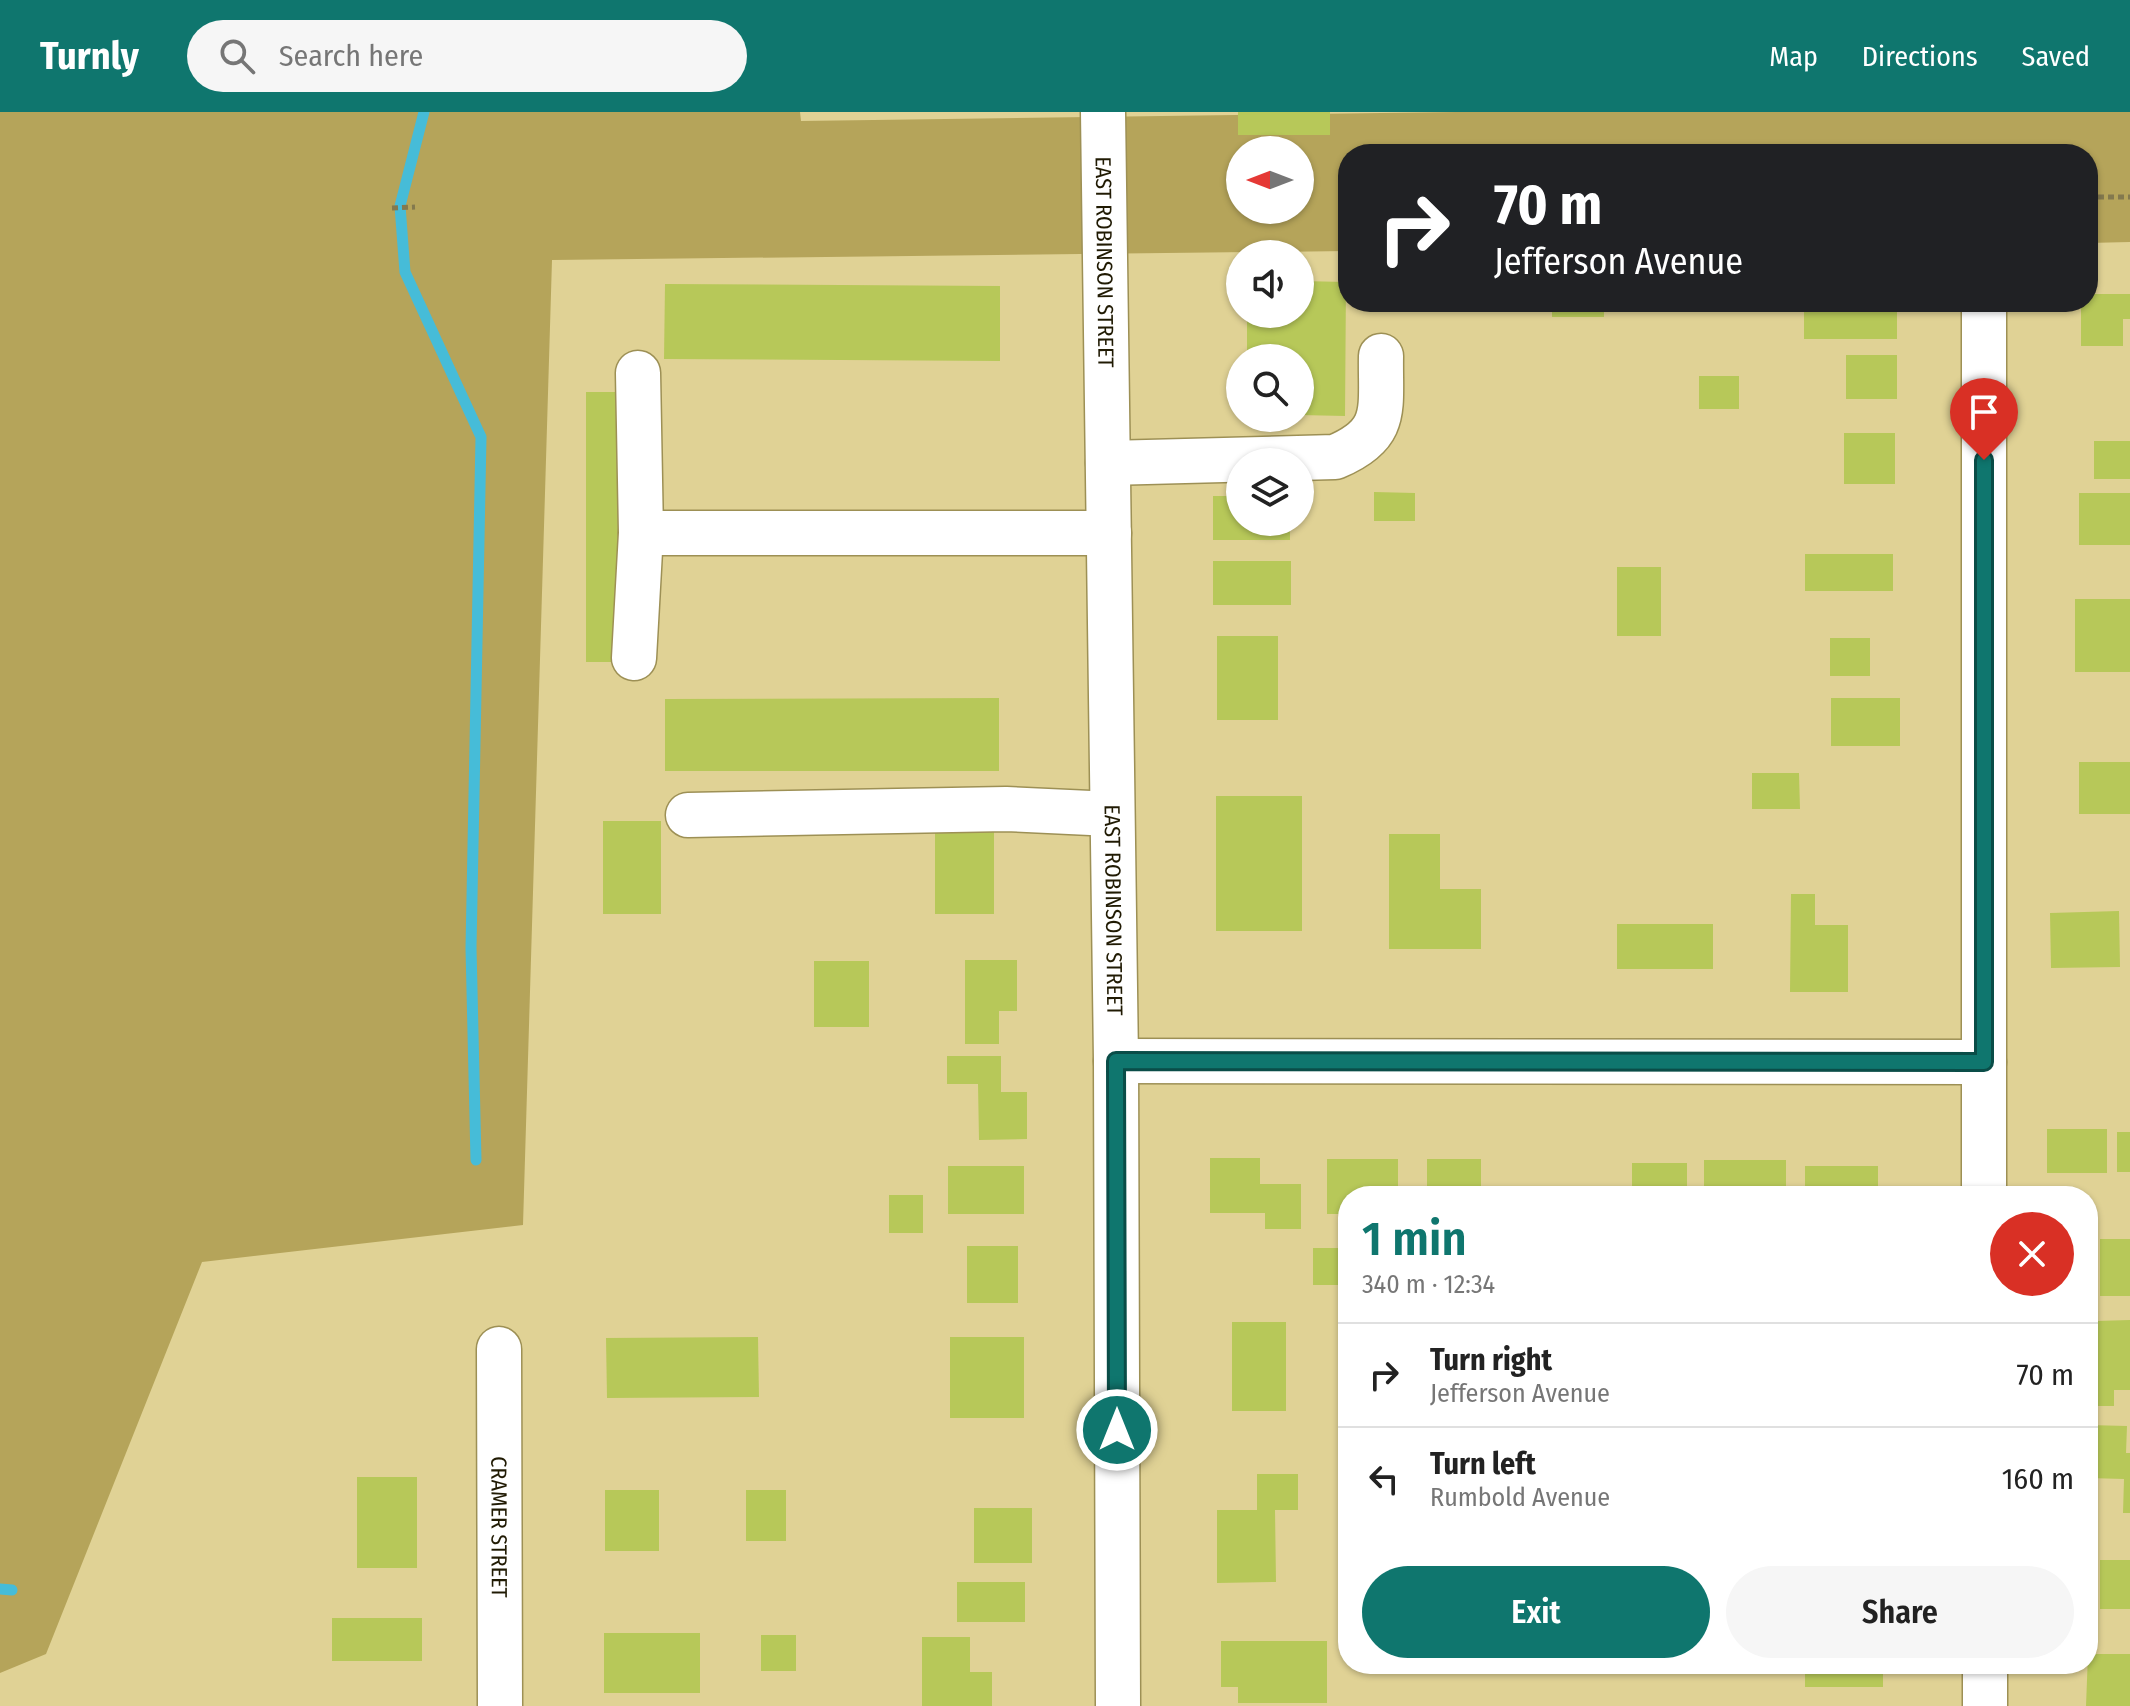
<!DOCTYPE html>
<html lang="en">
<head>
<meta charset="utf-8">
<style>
  :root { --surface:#fff; --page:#f6f6f6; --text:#222; --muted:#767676; --line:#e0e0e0; --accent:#0f766e }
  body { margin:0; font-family:"Fira Sans Condensed",sans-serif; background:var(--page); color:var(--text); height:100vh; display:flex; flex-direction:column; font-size:30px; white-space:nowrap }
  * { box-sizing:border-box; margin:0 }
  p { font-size:26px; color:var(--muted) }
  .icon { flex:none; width:44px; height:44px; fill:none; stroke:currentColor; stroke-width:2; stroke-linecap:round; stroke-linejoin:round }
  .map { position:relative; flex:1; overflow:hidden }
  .details { position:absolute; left:1338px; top:1074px; width:760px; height:488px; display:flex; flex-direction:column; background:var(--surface); border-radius:32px; box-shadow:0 2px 6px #0004 }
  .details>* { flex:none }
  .banner { position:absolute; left:1338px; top:32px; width:760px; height:168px; border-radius:32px; box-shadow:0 2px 6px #0004; background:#202124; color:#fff; overflow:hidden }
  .needle { width:52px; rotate:270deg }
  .buttons { position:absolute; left:1226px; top:24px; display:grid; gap:16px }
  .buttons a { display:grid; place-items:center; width:88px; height:88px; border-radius:50%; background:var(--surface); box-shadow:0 2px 6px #0004; font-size:40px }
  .pin { position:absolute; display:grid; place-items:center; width:68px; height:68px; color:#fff; margin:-82px -34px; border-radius:50% 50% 50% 0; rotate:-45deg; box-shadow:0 0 8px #0007 }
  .pin .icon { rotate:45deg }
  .me { position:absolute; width:88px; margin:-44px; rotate:0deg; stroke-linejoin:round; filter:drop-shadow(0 0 6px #0008) }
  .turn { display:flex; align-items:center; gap:28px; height:168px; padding:0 24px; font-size:36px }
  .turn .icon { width:104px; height:104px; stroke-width:2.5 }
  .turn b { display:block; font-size:56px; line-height:68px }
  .round { display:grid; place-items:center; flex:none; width:84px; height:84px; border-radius:42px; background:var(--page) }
  .summary { display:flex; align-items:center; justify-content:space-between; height:136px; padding:0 24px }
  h1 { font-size:48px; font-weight:600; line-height:60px; color:var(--accent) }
  .cta { display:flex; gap:16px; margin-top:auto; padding:16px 24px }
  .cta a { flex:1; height:92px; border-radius:48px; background:var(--accent); color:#fff; font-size:32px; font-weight:600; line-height:92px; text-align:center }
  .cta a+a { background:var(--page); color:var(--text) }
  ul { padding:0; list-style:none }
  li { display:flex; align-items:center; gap:24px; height:104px; padding:0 24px; border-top:2px solid var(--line) }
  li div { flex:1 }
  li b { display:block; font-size:30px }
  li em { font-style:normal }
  header { display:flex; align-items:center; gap:48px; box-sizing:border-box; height:112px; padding:0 40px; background:var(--accent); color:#fff }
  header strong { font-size:38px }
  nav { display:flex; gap:44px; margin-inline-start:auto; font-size:28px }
  .search { width:560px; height:72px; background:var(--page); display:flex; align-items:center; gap:20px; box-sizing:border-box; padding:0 28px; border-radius:44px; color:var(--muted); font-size:30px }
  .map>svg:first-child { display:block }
</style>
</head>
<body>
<header>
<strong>Turnly</strong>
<div class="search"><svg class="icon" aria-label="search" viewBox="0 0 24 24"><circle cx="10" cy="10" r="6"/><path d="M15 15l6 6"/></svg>Search here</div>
<nav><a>Map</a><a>Directions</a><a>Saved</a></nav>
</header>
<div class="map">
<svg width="2130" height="1594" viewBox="0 0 2130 1594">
  <rect width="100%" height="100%" fill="#e0d295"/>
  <path fill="#b5a45a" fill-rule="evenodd" d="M0,0H800L801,9L1456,0H2130V130L2088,131V42H1348V139L552,148L523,1113L202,1150L46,1542L0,1561ZM1240,38H1300V98H1240Z"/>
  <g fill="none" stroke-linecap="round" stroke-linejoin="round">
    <g stroke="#46bcd8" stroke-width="11">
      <path d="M424,0L400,94L405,160L481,325L471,836L476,1048"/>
      <path d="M0,1477L12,1478"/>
    </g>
  </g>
  <g fill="#b7c859">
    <rect x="1238" y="0" width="92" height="23"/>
    <path d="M1300,169L1346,170L1345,304L1300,303V246H1247V202H1300Z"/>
    <path d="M665,172L1000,174V249L664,247Z"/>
    <path d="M2088,182H2130V207H2123V234H2081V190H2088Z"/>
    <rect x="1552" y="190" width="52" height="15"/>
    <rect x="1804" y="190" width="93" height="37"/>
    <rect x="1846" y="243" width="51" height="44"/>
    <rect x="1699" y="264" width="40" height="33"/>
    <rect x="586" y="280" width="40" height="270"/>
    <rect x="1844" y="321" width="51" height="51"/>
    <rect x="2094" y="329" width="36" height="38"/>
    <path d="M1374,380L1415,381V409H1374Z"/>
    <rect x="2079" y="381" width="51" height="52"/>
    <path d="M1213,384H1240V410H1290V428H1213Z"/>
    <rect x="1805" y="442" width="88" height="37"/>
    <rect x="1213" y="449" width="78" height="44"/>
    <rect x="1617" y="455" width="44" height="69"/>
    <rect x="2075" y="487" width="55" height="73"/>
    <rect x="1217" y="524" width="61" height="84"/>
    <rect x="1830" y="526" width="40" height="38"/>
    <path d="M999,586V659H665V587Z"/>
    <rect x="1831" y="586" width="69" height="48"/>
    <rect x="2079" y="650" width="51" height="52"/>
    <path d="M1752,661H1799L1800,697H1752Z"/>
    <rect x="1216" y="684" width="86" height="135"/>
    <rect x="603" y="709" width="58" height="93"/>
    <rect x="935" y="709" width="59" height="93"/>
    <path d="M1389,722H1440V777H1481V837H1389Z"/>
    <path d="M1791,782H1815V813H1848V880H1790Z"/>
    <path d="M2119,799L2120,855L2051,856L2050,801Z"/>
    <rect x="1617" y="812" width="96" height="45"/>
    <path d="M965,848H1017V899H999V932H965Z"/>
    <rect x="814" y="849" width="55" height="66"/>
    <path d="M947,944H1001V980H1027V1027L979,1028L978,972H947Z"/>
    <rect x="2047" y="1017" width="60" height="44"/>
    <rect x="2117" y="1020" width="13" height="40"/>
    <path d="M1210,1046H1260V1072H1301V1117H1265V1101H1210Z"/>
    <path d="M1327,1047H1398V1084H1348V1102H1327Z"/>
    <rect x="1427" y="1047" width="54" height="37"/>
    <rect x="1704" y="1048" width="82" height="36"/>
    <rect x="1632" y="1051" width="55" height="33"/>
    <rect x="948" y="1054" width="76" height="48"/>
    <rect x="1805" y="1054" width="73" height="30"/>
    <rect x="889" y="1083" width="34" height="38"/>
    <rect x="2100" y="1127" width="30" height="57"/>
    <rect x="967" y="1134" width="51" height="57"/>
    <rect x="1313" y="1136" width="35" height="37"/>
    <path d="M2130,1208V1278H2114V1294H2088V1251H2097L2096,1209Z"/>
    <rect x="1232" y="1210" width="54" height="89"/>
    <path d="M758,1225L759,1285L607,1286L606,1226Z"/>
    <rect x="950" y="1225" width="74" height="81"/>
    <path d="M2088,1313L2127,1314L2126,1341H2130V1401H2123L2124,1367L2088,1366Z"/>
    <path d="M1257,1362H1298V1398H1275L1276,1470L1217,1471V1398H1257Z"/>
    <rect x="357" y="1365" width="60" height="91"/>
    <rect x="605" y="1378" width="54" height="61"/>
    <rect x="746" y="1378" width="40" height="51"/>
    <rect x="974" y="1396" width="58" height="55"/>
    <rect x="2100" y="1448" width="30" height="49"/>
    <rect x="957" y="1470" width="68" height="40"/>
    <rect x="332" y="1506" width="90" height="43"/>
    <rect x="604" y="1521" width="96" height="60"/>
    <rect x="761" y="1523" width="35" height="36"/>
    <path d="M922,1525H970V1560H992V1594H922Z"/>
    <path d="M1221,1529H1327V1591H1238V1575H1221Z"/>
    <path d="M2088,1542H2130V1594H2086Z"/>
    <rect x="1805" y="1552" width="78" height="23"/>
  </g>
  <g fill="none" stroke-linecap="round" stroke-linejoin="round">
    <g stroke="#9d9055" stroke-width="47">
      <g id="minor">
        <path id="s1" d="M1103,0L1116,949L1118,1594"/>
        <path d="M1984,190V1084"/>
        <path d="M1108,351L1335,345C1390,322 1380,297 1381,244"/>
        <path d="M641,421H1109"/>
        <path d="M634,546L641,421L638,261"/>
        <path d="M688,703L1006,697L1112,702"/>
        <path d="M1116,949L1984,950"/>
        <path id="s2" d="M499,1237L500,1594"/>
        <path d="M1985,1552V1594"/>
      </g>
    </g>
    <g stroke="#83794e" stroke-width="5" stroke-dasharray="6 4" stroke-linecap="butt">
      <path d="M2088,85H2130"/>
      <path d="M392,96L415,95"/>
    </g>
    <use href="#minor" stroke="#fff" stroke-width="44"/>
  </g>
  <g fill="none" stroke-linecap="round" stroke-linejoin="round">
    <g stroke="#0a4d48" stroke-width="20">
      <path id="route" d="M1117,1318L1116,949L1984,950V348"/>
    </g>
    <use href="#route" stroke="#0f766e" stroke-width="14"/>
  </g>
  <g text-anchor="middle" stroke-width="6" stroke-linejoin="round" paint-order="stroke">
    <g font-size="22" fill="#201a03" stroke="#f9f3d4">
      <text dy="8" stroke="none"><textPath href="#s1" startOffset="150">EAST ROBINSON STREET</textPath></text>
      <text dy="8" stroke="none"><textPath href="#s1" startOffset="798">EAST ROBINSON STREET</textPath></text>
      <text dy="8" stroke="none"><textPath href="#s2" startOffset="178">CRAMER STREET</textPath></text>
    </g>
  </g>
</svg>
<div class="buttons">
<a><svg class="needle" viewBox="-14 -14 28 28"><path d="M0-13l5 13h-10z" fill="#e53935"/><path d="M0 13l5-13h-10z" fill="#767676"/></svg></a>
<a><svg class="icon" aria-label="sound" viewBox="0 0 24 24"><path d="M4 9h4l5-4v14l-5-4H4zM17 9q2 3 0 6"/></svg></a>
<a><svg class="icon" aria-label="search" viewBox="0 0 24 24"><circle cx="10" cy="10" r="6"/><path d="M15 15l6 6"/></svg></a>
<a><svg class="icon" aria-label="layers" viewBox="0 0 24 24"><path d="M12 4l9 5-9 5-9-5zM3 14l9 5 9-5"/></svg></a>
</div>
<div class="pin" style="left:1984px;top:348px;background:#d93025"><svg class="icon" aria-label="arrive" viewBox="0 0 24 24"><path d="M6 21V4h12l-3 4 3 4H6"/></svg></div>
<svg class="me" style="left:1117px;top:1318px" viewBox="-20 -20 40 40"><circle r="17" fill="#0f766e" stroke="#fff" stroke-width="3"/><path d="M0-11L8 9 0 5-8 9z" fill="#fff"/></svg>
<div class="banner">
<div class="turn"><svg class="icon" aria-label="right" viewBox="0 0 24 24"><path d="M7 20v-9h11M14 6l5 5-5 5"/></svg><div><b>70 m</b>Jefferson Avenue</div></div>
</div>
<section class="details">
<div class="summary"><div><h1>1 min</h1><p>340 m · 12:34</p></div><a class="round" style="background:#d93025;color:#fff"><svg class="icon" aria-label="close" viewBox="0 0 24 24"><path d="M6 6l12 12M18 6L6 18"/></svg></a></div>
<ul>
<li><svg class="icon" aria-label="right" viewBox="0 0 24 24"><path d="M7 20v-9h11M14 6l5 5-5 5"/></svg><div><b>Turn right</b><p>Jefferson Avenue</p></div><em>70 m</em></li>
<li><svg class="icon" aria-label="left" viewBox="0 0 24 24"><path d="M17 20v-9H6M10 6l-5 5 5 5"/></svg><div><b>Turn left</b><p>Rumbold Avenue</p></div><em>160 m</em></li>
</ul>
<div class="cta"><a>Exit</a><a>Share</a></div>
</section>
</div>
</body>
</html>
